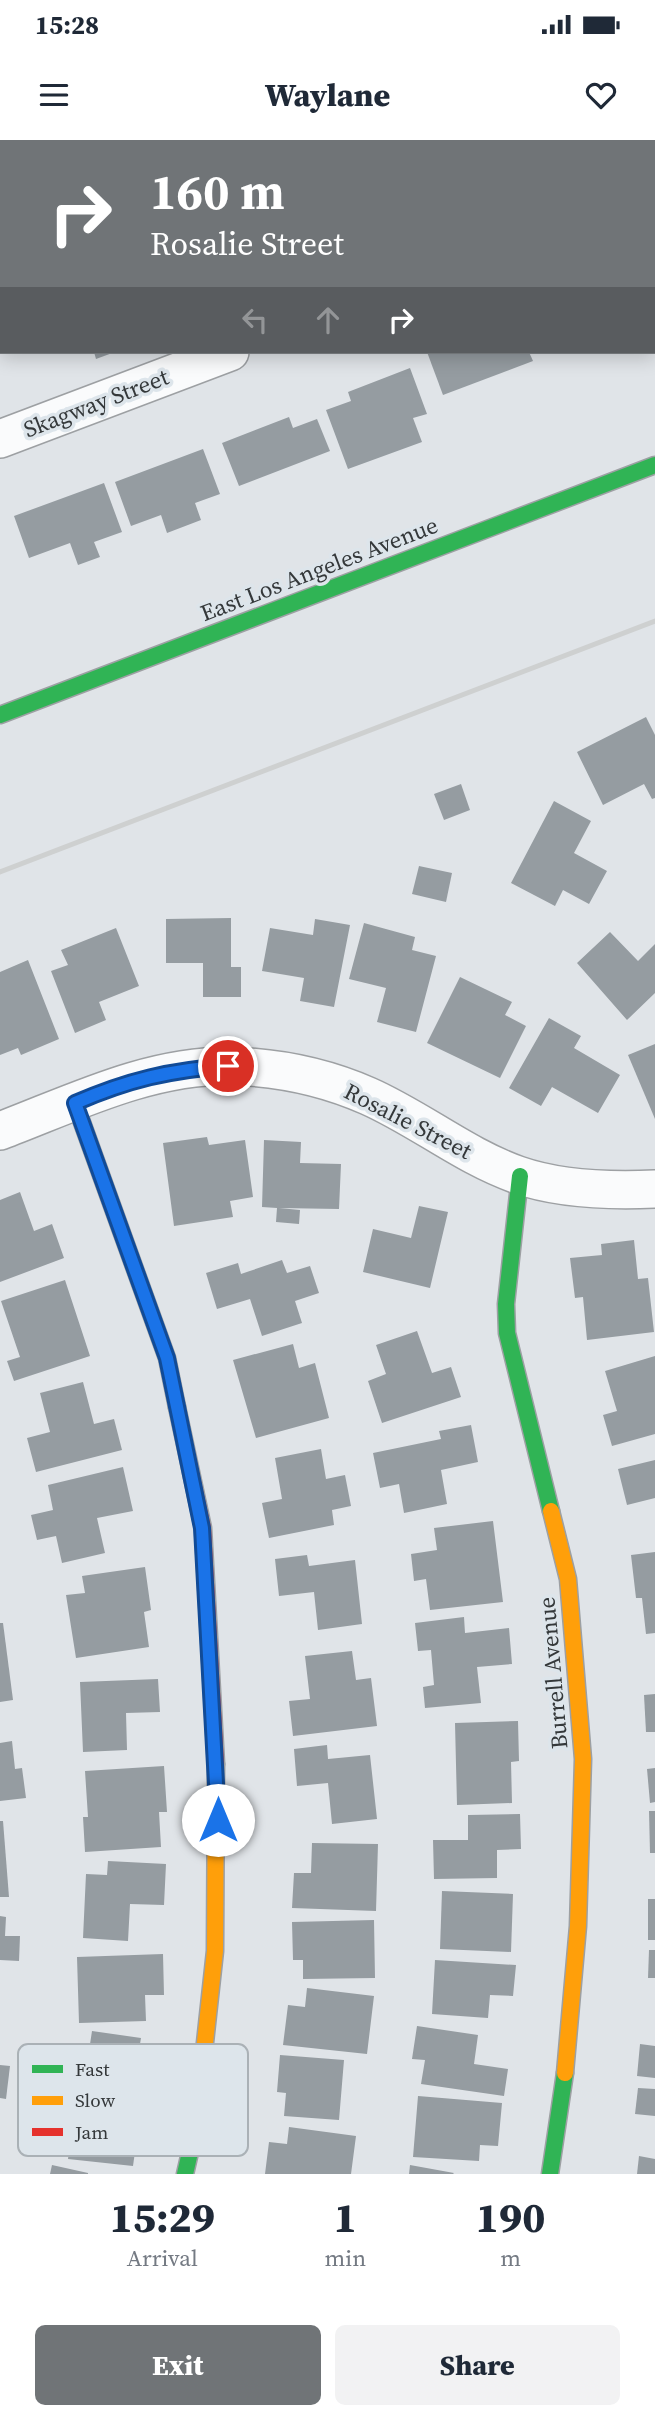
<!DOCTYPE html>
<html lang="en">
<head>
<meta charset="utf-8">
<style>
  :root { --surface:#fff; --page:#f2f2f3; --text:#1f2937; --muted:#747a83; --accent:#707477 }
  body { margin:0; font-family:"Source Serif 4",serif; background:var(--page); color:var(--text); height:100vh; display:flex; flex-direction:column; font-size:26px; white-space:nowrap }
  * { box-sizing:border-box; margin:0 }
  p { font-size:23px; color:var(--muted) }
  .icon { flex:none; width:38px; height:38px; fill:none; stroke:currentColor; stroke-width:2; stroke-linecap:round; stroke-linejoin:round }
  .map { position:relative; height:2034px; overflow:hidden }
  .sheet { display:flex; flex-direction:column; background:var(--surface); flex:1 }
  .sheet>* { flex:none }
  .guide { position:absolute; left:0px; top:0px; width:656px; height:214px; box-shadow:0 4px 18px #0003; background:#707477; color:#fff; overflow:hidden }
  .pin { position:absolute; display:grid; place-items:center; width:60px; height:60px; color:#fff; margin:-30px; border:4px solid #fff; border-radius:50%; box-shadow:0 2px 7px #0007 }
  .me { position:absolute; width:77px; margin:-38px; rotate:0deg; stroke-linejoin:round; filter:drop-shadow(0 0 5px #0008) }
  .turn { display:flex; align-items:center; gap:24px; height:147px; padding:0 35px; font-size:32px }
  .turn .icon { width:91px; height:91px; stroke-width:2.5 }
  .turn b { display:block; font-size:49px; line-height:60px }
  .lanes { display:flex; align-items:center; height:66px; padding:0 35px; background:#0003; justify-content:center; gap:35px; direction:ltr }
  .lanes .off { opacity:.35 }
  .eta { display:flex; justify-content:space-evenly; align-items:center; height:119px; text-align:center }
  .eta b { font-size:42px; font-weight:800; line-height:49px }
  .button { display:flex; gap:14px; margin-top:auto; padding:14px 35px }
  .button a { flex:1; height:80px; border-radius:10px; background:var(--accent); color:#fff; font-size:28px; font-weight:800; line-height:80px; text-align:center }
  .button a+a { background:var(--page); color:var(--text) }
  .status { display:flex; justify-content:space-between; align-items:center; height:49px; padding:0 35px; background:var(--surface); direction:ltr }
  .status svg { height:19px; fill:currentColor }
  header { display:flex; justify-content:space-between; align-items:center; height:91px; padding:0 35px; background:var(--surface); font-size:32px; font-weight:800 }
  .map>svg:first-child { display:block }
</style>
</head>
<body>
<div class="status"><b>15:28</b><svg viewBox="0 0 49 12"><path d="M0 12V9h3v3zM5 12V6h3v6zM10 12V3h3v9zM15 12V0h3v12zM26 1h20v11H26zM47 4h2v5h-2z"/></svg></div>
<header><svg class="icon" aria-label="menu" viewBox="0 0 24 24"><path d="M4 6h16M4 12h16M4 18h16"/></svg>Waylane<svg class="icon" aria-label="heart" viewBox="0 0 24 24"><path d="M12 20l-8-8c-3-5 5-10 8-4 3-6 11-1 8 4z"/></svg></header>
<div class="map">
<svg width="655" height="2034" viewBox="0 0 655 2034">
  <rect width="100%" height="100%" fill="#e0e4e8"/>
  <g fill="#959ca1">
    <path d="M94,212H115L96,219Z"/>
    <path d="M427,212H529L533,221L443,255Z"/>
    <path d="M410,228L427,274L413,278L422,302L348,329L326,270L351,261L348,252Z"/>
    <path d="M289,277L293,288L317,279L330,311L239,346L222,303Z"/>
    <path d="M203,309L220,354L195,363L201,380L167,393L161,375L131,386L115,342Z"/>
    <path d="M104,343L122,392L94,402L100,417L78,425L70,403L29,418L14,376Z"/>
    <path d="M646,577L655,595V658L652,659L644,644L603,665L577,612Z"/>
    <path d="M461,644L470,670L444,680L434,654Z"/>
    <path d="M554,661L591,681L574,713L607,731L589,764L563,750L555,766L511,743Z"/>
    <path d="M419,726L452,733L446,762L412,754Z"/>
    <path d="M231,778V827H241V857H203V823H166V779Z"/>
    <path d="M315,779L350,785L334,867L300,861L304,838L262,831L270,788L313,795Z"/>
    <path d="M364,783L415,797L412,810L436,816L416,892L377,882L386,848L349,839Z"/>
    <path d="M116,788L139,846L99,862L106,880L75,893L51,831L68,825L61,810Z"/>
    <path d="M610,792L638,821L655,804V853L627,880L577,823Z"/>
    <path d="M28,820L59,899L21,915L18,908L0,915V832Z"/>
    <path d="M460,837L512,862L505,875L526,886L500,938L427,903Z"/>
    <path d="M549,878L581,896L574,908L620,935L598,973L552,947L541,966L509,948Z"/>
    <path d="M655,904V979L628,915Z"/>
    <path d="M207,997L209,1005L245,1000L253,1057L230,1061L233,1077L174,1086L163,1003Z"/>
    <path d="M264,1000L301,1002L300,1023L341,1024L339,1069L279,1068L300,1070L299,1084L276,1082L277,1068L262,1067Z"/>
    <path d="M20,1052L34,1091L52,1084L64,1118L0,1142V1060Z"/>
    <path d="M419,1066L448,1072L430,1148L363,1132L373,1089L411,1098Z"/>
    <path d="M634,1100L638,1139L648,1138L654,1192L587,1200L583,1157L575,1158L570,1118L602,1115L601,1104Z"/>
    <path d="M282,1120L287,1133L310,1126L319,1153L295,1161L302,1183L262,1196L250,1159L217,1169L206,1133L238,1123L241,1134Z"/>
    <path d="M65,1140L90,1216L14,1241L7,1221L20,1217L1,1161Z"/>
    <path d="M417,1191L432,1233L451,1227L461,1257L382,1283L368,1241L386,1234L376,1205Z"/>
    <path d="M293,1204L299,1228L315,1223L329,1278L256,1298L233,1220Z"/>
    <path d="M655,1216V1294L612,1306L603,1275L617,1271L605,1231Z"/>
    <path d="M83,1242L94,1284L114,1279L122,1310L36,1332L27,1298L50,1292L40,1253Z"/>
    <path d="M471,1285L478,1322L441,1330L447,1364L404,1373L399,1344L380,1348L373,1313L441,1299L439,1291Z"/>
    <path d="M321,1309L326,1339L345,1335L351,1366L332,1370L334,1385L269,1398L262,1363L282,1359L275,1318Z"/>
    <path d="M655,1320V1358L627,1365L618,1329Z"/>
    <path d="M123,1327L133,1371L97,1378L105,1413L62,1423L56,1396L37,1400L31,1375L53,1370L48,1345Z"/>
    <path d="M493,1381L503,1462L430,1470L426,1439L414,1441L411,1414L437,1410L434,1388Z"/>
    <path d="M655,1412V1493L646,1494L642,1458H636L631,1415Z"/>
    <path d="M307,1415L309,1426L355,1420L362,1484L318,1490L314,1452L279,1456L275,1419Z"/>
    <path d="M145,1427L151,1470L144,1472L149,1507L76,1518L66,1455L85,1453L82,1436Z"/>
    <path d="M464,1477L465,1493L509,1488L512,1524L477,1527L481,1563L425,1568L423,1547L434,1545L431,1510L418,1511L415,1483Z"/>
    <path d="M0,1483H3L13,1560L0,1562Z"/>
    <path d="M352,1511L356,1540L371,1538L377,1586L293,1596L289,1561L310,1559L305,1516Z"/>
    <path d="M158,1539L160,1572L126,1573L127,1610L83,1612L80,1542Z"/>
    <path d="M655,1554V1592H646L644,1555Z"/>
    <path d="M518,1581L519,1621L511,1622L512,1663L457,1665L455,1583Z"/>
    <path d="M12,1601L15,1629L22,1628L26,1658L0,1661V1603Z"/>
    <path d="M327,1605L328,1619L370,1615L377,1679L332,1684L328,1643L297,1646L294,1609Z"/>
    <path d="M164,1626L167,1672H159L161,1707L85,1712L83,1677H88L85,1631Z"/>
    <path d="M655,1628V1662L650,1663L647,1629Z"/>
    <path d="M649,1671H655V1713H650Z"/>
    <path d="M520,1674L521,1709L497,1710V1738L434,1739L433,1700H468V1675Z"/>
    <path d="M0,1681H3L9,1757H0Z"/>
    <path d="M312,1703L378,1704L376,1771L292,1768L294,1733H311Z"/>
    <path d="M108,1721L166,1724L164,1765L130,1764L128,1801L83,1798L86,1734L107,1735Z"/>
    <path d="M442,1751L513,1754L511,1812L440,1809Z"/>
    <rect x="648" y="1759" width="7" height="41"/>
    <path d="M0,1776L6,1777L5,1796H20L19,1821L0,1820Z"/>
    <path d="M374,1780L375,1838L303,1839V1820H293L292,1782Z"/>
    <path d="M649,1810H655V1838H648Z"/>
    <path d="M163,1814L164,1855H145L146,1881L79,1883L77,1817Z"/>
    <path d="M435,1820L516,1825L513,1856L490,1855L488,1878L432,1874Z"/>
    <path d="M307,1848L374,1856L367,1914L283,1905L288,1865L305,1867Z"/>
    <path d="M417,1886L478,1895L474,1924L508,1929L504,1956L421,1944L425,1920L412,1919Z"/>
    <path d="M92,1891L141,1898L138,1916L151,1918L145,1959L60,1946L66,1907L89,1911Z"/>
    <path d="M640,1904L655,1906V1938L637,1936Z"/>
    <path d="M280,1915L344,1920L339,1980L284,1976L286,1953L277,1952Z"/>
    <path d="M0,1925L10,1926L6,1959L0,1958Z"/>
    <path d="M638,1948L655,1949V1976L635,1974Z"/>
    <path d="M418,1956L502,1963L498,2006L480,2005L479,2021L413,2017Z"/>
    <path d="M75,1961L141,1969L133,2026L68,2019Z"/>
    <path d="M289,1987L356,1996L351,2034H265L269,2002L287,2004Z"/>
    <path d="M639,2016L655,2019V2034H637Z"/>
    <path d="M52,2025L88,2033V2034H50Z"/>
    <path d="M410,2025L454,2033L453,2034H409Z"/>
  </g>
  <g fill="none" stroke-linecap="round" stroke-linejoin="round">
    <g stroke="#9da0a3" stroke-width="40">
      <g id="street">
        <path d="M123,0L124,2"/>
        <path d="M0,299L230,212"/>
        <path d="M0,991C74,963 147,926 228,926C276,927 325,937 368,956C420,979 464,1016 518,1035C561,1050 611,1051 655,1049"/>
      </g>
    </g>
    <g stroke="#9da0a3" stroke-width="19">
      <g id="fast">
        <path d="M0,575L655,325"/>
        <path d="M75,963L167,1218L177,1267"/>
        <path d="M520,1036L506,1164L507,1193L551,1371"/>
        <path d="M185,2034L196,1986L201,1939"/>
        <path d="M550,2034L565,1933"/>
      </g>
    </g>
    <g stroke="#9da0a3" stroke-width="19">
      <g id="slow">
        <path d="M551,1371L568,1439L583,1619L578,1786L565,1933"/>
        <path d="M201,1939L215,1811L216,1624"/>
      </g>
    </g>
    <g stroke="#9da0a3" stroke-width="19">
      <path id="jam" d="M177,1267L203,1388L216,1624"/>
    </g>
    <use href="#street" stroke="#fafbfc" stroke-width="37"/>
    <use href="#fast" stroke="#30b455" stroke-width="16"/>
    <use href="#slow" stroke="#ff9f0a" stroke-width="16"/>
    <use href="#jam" stroke="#e5322d" stroke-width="16"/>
    <path stroke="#ced0d0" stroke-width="5" d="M0,732L655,481"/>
  </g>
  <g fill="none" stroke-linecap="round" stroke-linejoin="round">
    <g stroke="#114b97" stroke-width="18">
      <path id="route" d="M218,1680L202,1388L167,1218L75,963C128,940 170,930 228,926"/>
    </g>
    <use href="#route" stroke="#1a73e8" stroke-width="12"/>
  </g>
  <g text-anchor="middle" stroke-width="7" stroke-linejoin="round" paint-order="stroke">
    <g font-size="23" fill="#34383a" stroke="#dde5eb">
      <text transform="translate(96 263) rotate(-21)" y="8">Skagway Street</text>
      <text transform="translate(319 429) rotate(-21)" y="8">East Los Angeles Avenue</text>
      <text transform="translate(408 981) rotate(27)" y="8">Rosalie Street</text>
      <text transform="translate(553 1533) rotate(-95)" y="8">Burrell Avenue</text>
    </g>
  </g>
  <rect x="18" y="1904" width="230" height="112" rx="10" fill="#dde5eb" stroke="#aab1b6" stroke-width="2"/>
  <rect x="32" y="1925" width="31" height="8" fill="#30b455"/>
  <rect x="32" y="1956" width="31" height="9" fill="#ff9f0a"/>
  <rect x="32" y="1988" width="31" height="8" fill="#e5322d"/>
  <g font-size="19" fill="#34383a">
    <text x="75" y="1936">Fast</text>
    <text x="75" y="1967">Slow</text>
    <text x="75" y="1999">Jam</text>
  </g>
</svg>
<div class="pin" style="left:228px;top:926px;background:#d93025"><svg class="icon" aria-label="arrive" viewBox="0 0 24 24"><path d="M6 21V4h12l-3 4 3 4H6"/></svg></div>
<svg class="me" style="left:218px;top:1680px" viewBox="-20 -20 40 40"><circle r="19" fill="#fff"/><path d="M0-13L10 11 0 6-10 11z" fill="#1a73e8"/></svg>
<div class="guide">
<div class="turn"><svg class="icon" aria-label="right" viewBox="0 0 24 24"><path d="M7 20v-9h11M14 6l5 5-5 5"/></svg><div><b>160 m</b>Rosalie Street</div></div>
<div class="lanes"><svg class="icon off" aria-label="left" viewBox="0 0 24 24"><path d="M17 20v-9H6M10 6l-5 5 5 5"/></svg><svg class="icon off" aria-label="ahead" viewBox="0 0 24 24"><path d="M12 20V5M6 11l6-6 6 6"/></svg><svg class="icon" aria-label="right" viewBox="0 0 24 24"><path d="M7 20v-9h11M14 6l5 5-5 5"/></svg></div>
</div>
</div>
<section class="sheet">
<div class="eta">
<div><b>15:29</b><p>Arrival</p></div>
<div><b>1</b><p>min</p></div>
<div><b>190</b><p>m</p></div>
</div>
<div class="button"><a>Exit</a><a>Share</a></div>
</section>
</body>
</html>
